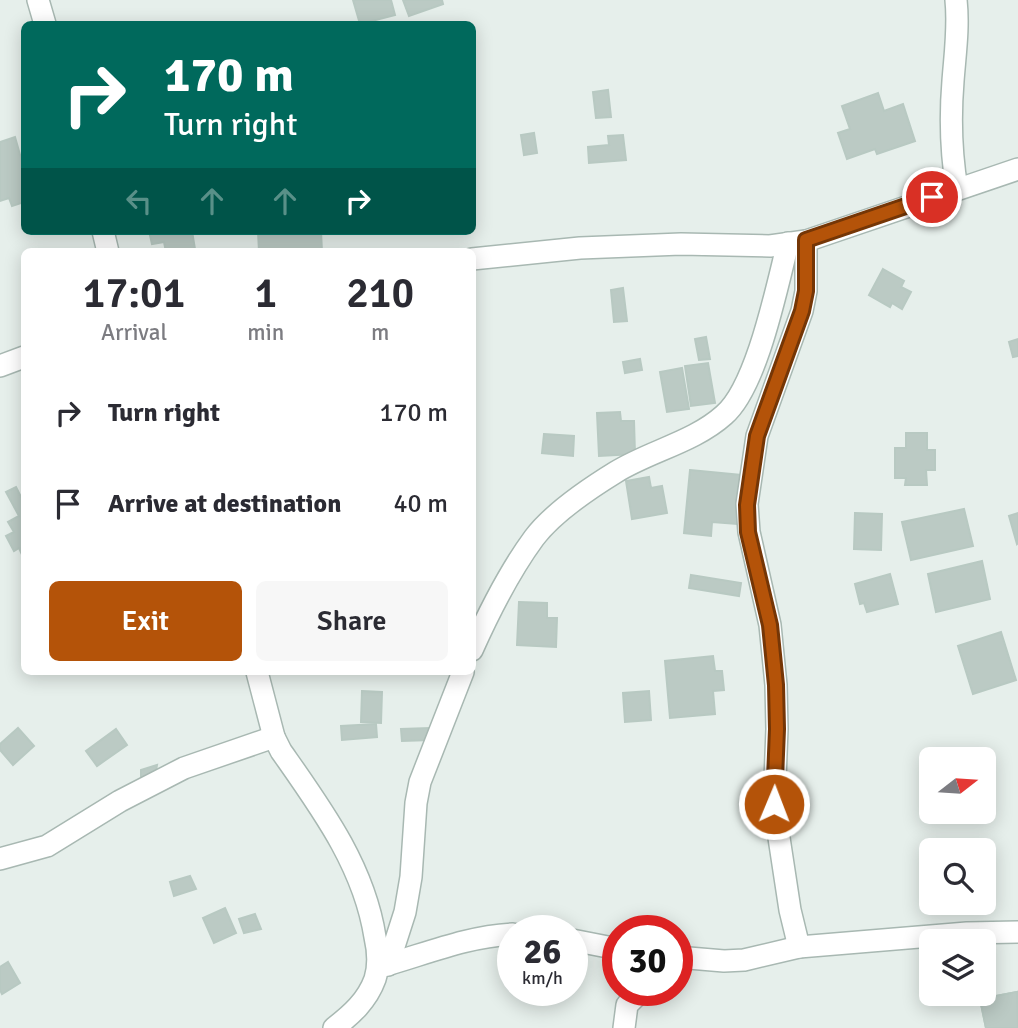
<!DOCTYPE html>
<html lang="en">
<head>
<meta charset="utf-8">
<style>
  :root { --surface:#fff; --page:#f7f7f7; --text:#2b2b33; --muted:#7c7c81; --accent:#b45309 }
  body { margin:0; font-family:Signika,sans-serif; background:var(--page); color:var(--text); height:100vh; display:flex; flex-direction:column; font-size:26px; white-space:nowrap }
  * { box-sizing:border-box; margin:0 }
  p { font-size:23px; color:var(--muted) }
  .icon { flex:none; width:38px; height:38px; fill:none; stroke:currentColor; stroke-width:2; stroke-linecap:round; stroke-linejoin:round }
  .map { position:relative; flex:1; overflow:hidden }
  .panel { position:absolute; left:21px; top:248px; width:455px; height:427px; display:flex; flex-direction:column; background:var(--surface); border-radius:10px; box-shadow:0 4px 18px #0003 }
  .panel>* { flex:none }
  .top-card { position:absolute; left:21px; top:21px; width:455px; height:214px; border-radius:10px; box-shadow:0 4px 18px #0003; background:#00695c; color:#fff; overflow:hidden }
  .needle { width:46px; rotate:73deg }
  .buttons { position:absolute; left:919px; top:747px; display:grid; gap:14px }
  .buttons a { display:grid; place-items:center; width:77px; height:77px; border-radius:10px; background:var(--surface); box-shadow:0 4px 18px #0003; font-size:35px }
  .speed { position:absolute; left:497px; top:915px; display:flex; gap:14px; font-size:35px; font-weight:700; text-align:center }
  .speed>* { display:grid; place-content:center; width:91px; height:91px; border-radius:50%; background:var(--surface); box-shadow:0 4px 18px #0003; line-height:1 }
  .speed small { font-size:18px; font-weight:400 }
  .speed .limit { border:10px solid #d22; background:#fff; color:#111 }
  .pin { position:absolute; display:grid; place-items:center; width:60px; height:60px; color:#fff; margin:-30px; border:4px solid #fff; border-radius:50%; box-shadow:0 2px 7px #0007 }
  .me { position:absolute; width:77px; margin:-38px; rotate:1deg; stroke-linejoin:round; filter:drop-shadow(0 0 5px #0008) }
  .turn { display:flex; align-items:center; gap:24px; height:147px; padding:0 28px; font-size:32px }
  .turn .icon { width:91px; height:91px; stroke-width:2.5 }
  .turn b { display:block; font-size:49px; line-height:60px }
  .lanes { display:flex; align-items:center; height:66px; padding:0 28px; background:#0003; justify-content:center; gap:35px; direction:ltr }
  .lanes .off { opacity:.35 }
  .eta { display:flex; justify-content:space-evenly; align-items:center; height:119px; text-align:center }
  .eta b { font-size:42px; font-weight:600; line-height:49px }
  .cta { display:flex; gap:14px; margin-top:auto; padding:14px 28px }
  .cta a { flex:1; height:80px; border-radius:10px; background:var(--accent); color:#fff; font-size:28px; font-weight:600; line-height:80px; text-align:center }
  .cta a+a { background:var(--page); color:var(--text) }
  ul { padding:0; list-style:none }
  li { display:flex; align-items:center; gap:21px; height:91px; padding:0 28px }
  li div { flex:1 }
  li b { display:block; font-size:26px }
  li em { font-style:normal }
  .map>svg:first-child { display:block }
</style>
</head>
<body>
<div class="map">
<svg width="1018" height="1028" viewBox="0 0 1018 1028">
  <rect width="100%" height="100%" fill="#e6efeb"/>
  <g fill="#bbcac4" stroke="#b8c9c2" stroke-width="2">
    <path d="M353,0H391L395,15L360,24Z"/>
    <path d="M403,0H442L443,4L409,16Z"/>
    <path d="M608,90L611,117L596,118L593,92Z"/>
    <path d="M878,93L884,111L903,104L915,141L877,154L875,149L847,159L838,133L850,129L842,106Z"/>
    <path d="M534,133L537,153L524,155L521,135Z"/>
    <path d="M623,135L626,160L589,163L588,147L609,145L608,136Z"/>
    <path d="M15,137L24,169V202L12,206L9,198L0,201V142Z"/>
    <path d="M149,231H192L195,249L166,252L164,242L152,244Z"/>
    <path d="M258,231H321L322,252H259Z"/>
    <path d="M883,269L904,281L901,287L911,292L902,309L892,303L890,307L869,295Z"/>
    <path d="M623,288L627,321L614,322L611,290Z"/>
    <path d="M706,337L710,359L699,360L695,339Z"/>
    <path d="M1018,339V356L1013,357L1009,342Z"/>
    <path d="M640,359L642,370L625,373L623,362Z"/>
    <path d="M708,363L715,403L691,406L685,366Z"/>
    <path d="M682,368L689,409L667,412L660,372Z"/>
    <path d="M620,412L621,421H634L635,454L599,456L597,413Z"/>
    <path d="M906,433H927V450H935V470H926L927,485H905L906,478H895V448H906Z"/>
    <path d="M544,434L574,436L573,456L542,453Z"/>
    <path d="M690,470L741,475L737,524L712,522L711,536L684,533Z"/>
    <path d="M649,477L651,488L662,486L667,513L632,519L626,481Z"/>
    <path d="M16,487L24,503V559L19,548L14,551L6,536L14,532L8,522L19,516L6,492Z"/>
    <path d="M964,509L973,546L911,560L902,522Z"/>
    <path d="M855,513L882,514L881,550L854,549Z"/>
    <path d="M1018,513V543L1017,544L1009,516Z"/>
    <path d="M982,561L990,599L936,612L928,574Z"/>
    <path d="M890,574L898,604L867,612L864,603L860,604L855,584Z"/>
    <path d="M691,575L741,583L739,596L689,588Z"/>
    <path d="M519,602L547,603V618H557L556,647L517,645Z"/>
    <path d="M1001,632L1016,680L973,694L958,646Z"/>
    <path d="M713,656L715,671H722L724,690L713,691L715,714L670,718L665,661Z"/>
    <path d="M362,691L382,692L381,723L361,722Z"/>
    <path d="M649,691L651,720L625,722L623,693Z"/>
    <path d="M376,724L377,737L342,740L341,726Z"/>
    <path d="M18,728L34,746L13,765L0,750V744Z"/>
    <path d="M430,728L431,740L402,741L401,729Z"/>
    <path d="M116,729L127,745L97,766L86,751Z"/>
    <path d="M157,765L155,776L141,782V770Z"/>
    <path d="M190,876L196,889L174,896L170,882Z"/>
    <path d="M225,908L236,933L214,943L203,918Z"/>
    <path d="M255,914L261,929L244,933L239,919Z"/>
    <path d="M8,962L20,983L2,994L0,990V967Z"/>
    <path d="M1017,992L1018,1028H986L980,999Z"/>
    <path d="M1017,992L1018,1028H986L980,999Z"/>
  </g>
  <g fill="none" stroke-linecap="round" stroke-linejoin="round">
    <g stroke="#a8b8b2" stroke-width="24">
      <g id="minor">
        <path d="M38,0L45,24"/>
        <path d="M956,0C959,27 955,54 953,81C950,117 951,153 957,189"/>
        <path d="M103,231L108,252"/>
        <path d="M472,259L580,248L681,244L770,246L806,241L1018,169"/>
        <path d="M0,366L24,357"/>
        <path d="M472,650C489,612 509,572 534,538C552,514 590,488 616,472C650,451 694,442 724,415C757,387 777,286 788,243"/>
        <path d="M257,672L274,737L281,751C321,808 364,866 375,937C378,950 379,966 375,979C367,1001 351,1015 334,1028"/>
        <path d="M0,859L47,846L120,801L184,768L274,737"/>
        <path d="M572,940L618,949"/>
        <path d="M799,947L790,910L774,805L777,729L776,685L770,625L749,532L747,504L757,436L802,311L806,291V241"/>
        <path d="M677,957L724,961L744,960L799,947L967,933L1018,932"/>
        <path d="M388,965L405,912L411,877L416,803L420,782L463,672"/>
        <path d="M379,967C423,955 467,936 513,934"/>
        <path d="M624,1028L627,1005L642,990"/>
      </g>
    </g>
    <use href="#minor" stroke="#fff" stroke-width="21"/>
  </g>
  <g fill="none" stroke-linecap="round" stroke-linejoin="round">
    <g stroke="#753606" stroke-width="18">
      <path id="route" d="M774,804L777,729L776,685L770,625L748,532L747,505L757,436L802,311L806,291V240L932,197"/>
    </g>
    <use href="#route" stroke="#b45309" stroke-width="12"/>
  </g>
</svg>
<div class="buttons">
<a><svg class="needle" viewBox="-14 -14 28 28"><path d="M0-13l5 13h-10z" fill="#e53935"/><path d="M0 13l5-13h-10z" fill="#7c7c81"/></svg></a>
<a><svg class="icon" aria-label="search" viewBox="0 0 24 24"><circle cx="10" cy="10" r="6"/><path d="M15 15l6 6"/></svg></a>
<a><svg class="icon" aria-label="layers" viewBox="0 0 24 24"><path d="M12 4l9 5-9 5-9-5zM3 14l9 5 9-5"/></svg></a>
</div>
<div class="speed"><div>26<small>km/h</small></div><div class="limit">30</div></div>
<div class="pin" style="left:932px;top:197px;background:#d93025"><svg class="icon" aria-label="arrive" viewBox="0 0 24 24"><path d="M6 21V4h12l-3 4 3 4H6"/></svg></div>
<svg class="me" style="left:774px;top:804px" viewBox="-20 -20 40 40"><circle r="17" fill="#b45309" stroke="#fff" stroke-width="3"/><path d="M0-11L8 9 0 5-8 9z" fill="#fff"/></svg>
<div class="top-card">
<div class="turn"><svg class="icon" aria-label="right" viewBox="0 0 24 24"><path d="M7 20v-9h11M14 6l5 5-5 5"/></svg><div><b>170 m</b>Turn right</div></div>
<div class="lanes"><svg class="icon off" aria-label="left" viewBox="0 0 24 24"><path d="M17 20v-9H6M10 6l-5 5 5 5"/></svg><svg class="icon off" aria-label="ahead" viewBox="0 0 24 24"><path d="M12 20V5M6 11l6-6 6 6"/></svg><svg class="icon off" aria-label="ahead" viewBox="0 0 24 24"><path d="M12 20V5M6 11l6-6 6 6"/></svg><svg class="icon" aria-label="right" viewBox="0 0 24 24"><path d="M7 20v-9h11M14 6l5 5-5 5"/></svg></div>
</div>
<section class="panel">
<div class="eta">
<div><b>17:01</b><p>Arrival</p></div>
<div><b>1</b><p>min</p></div>
<div><b>210</b><p>m</p></div>
</div>
<ul>
<li><svg class="icon" aria-label="right" viewBox="0 0 24 24"><path d="M7 20v-9h11M14 6l5 5-5 5"/></svg><div><b>Turn right</b></div><em>170 m</em></li>
<li><svg class="icon" aria-label="arrive" viewBox="0 0 24 24"><path d="M6 21V4h12l-3 4 3 4H6"/></svg><div><b>Arrive at destination</b></div><em>40 m</em></li>
</ul>
<div class="cta"><a>Exit</a><a>Share</a></div>
</section>
</div>
</body>
</html>
